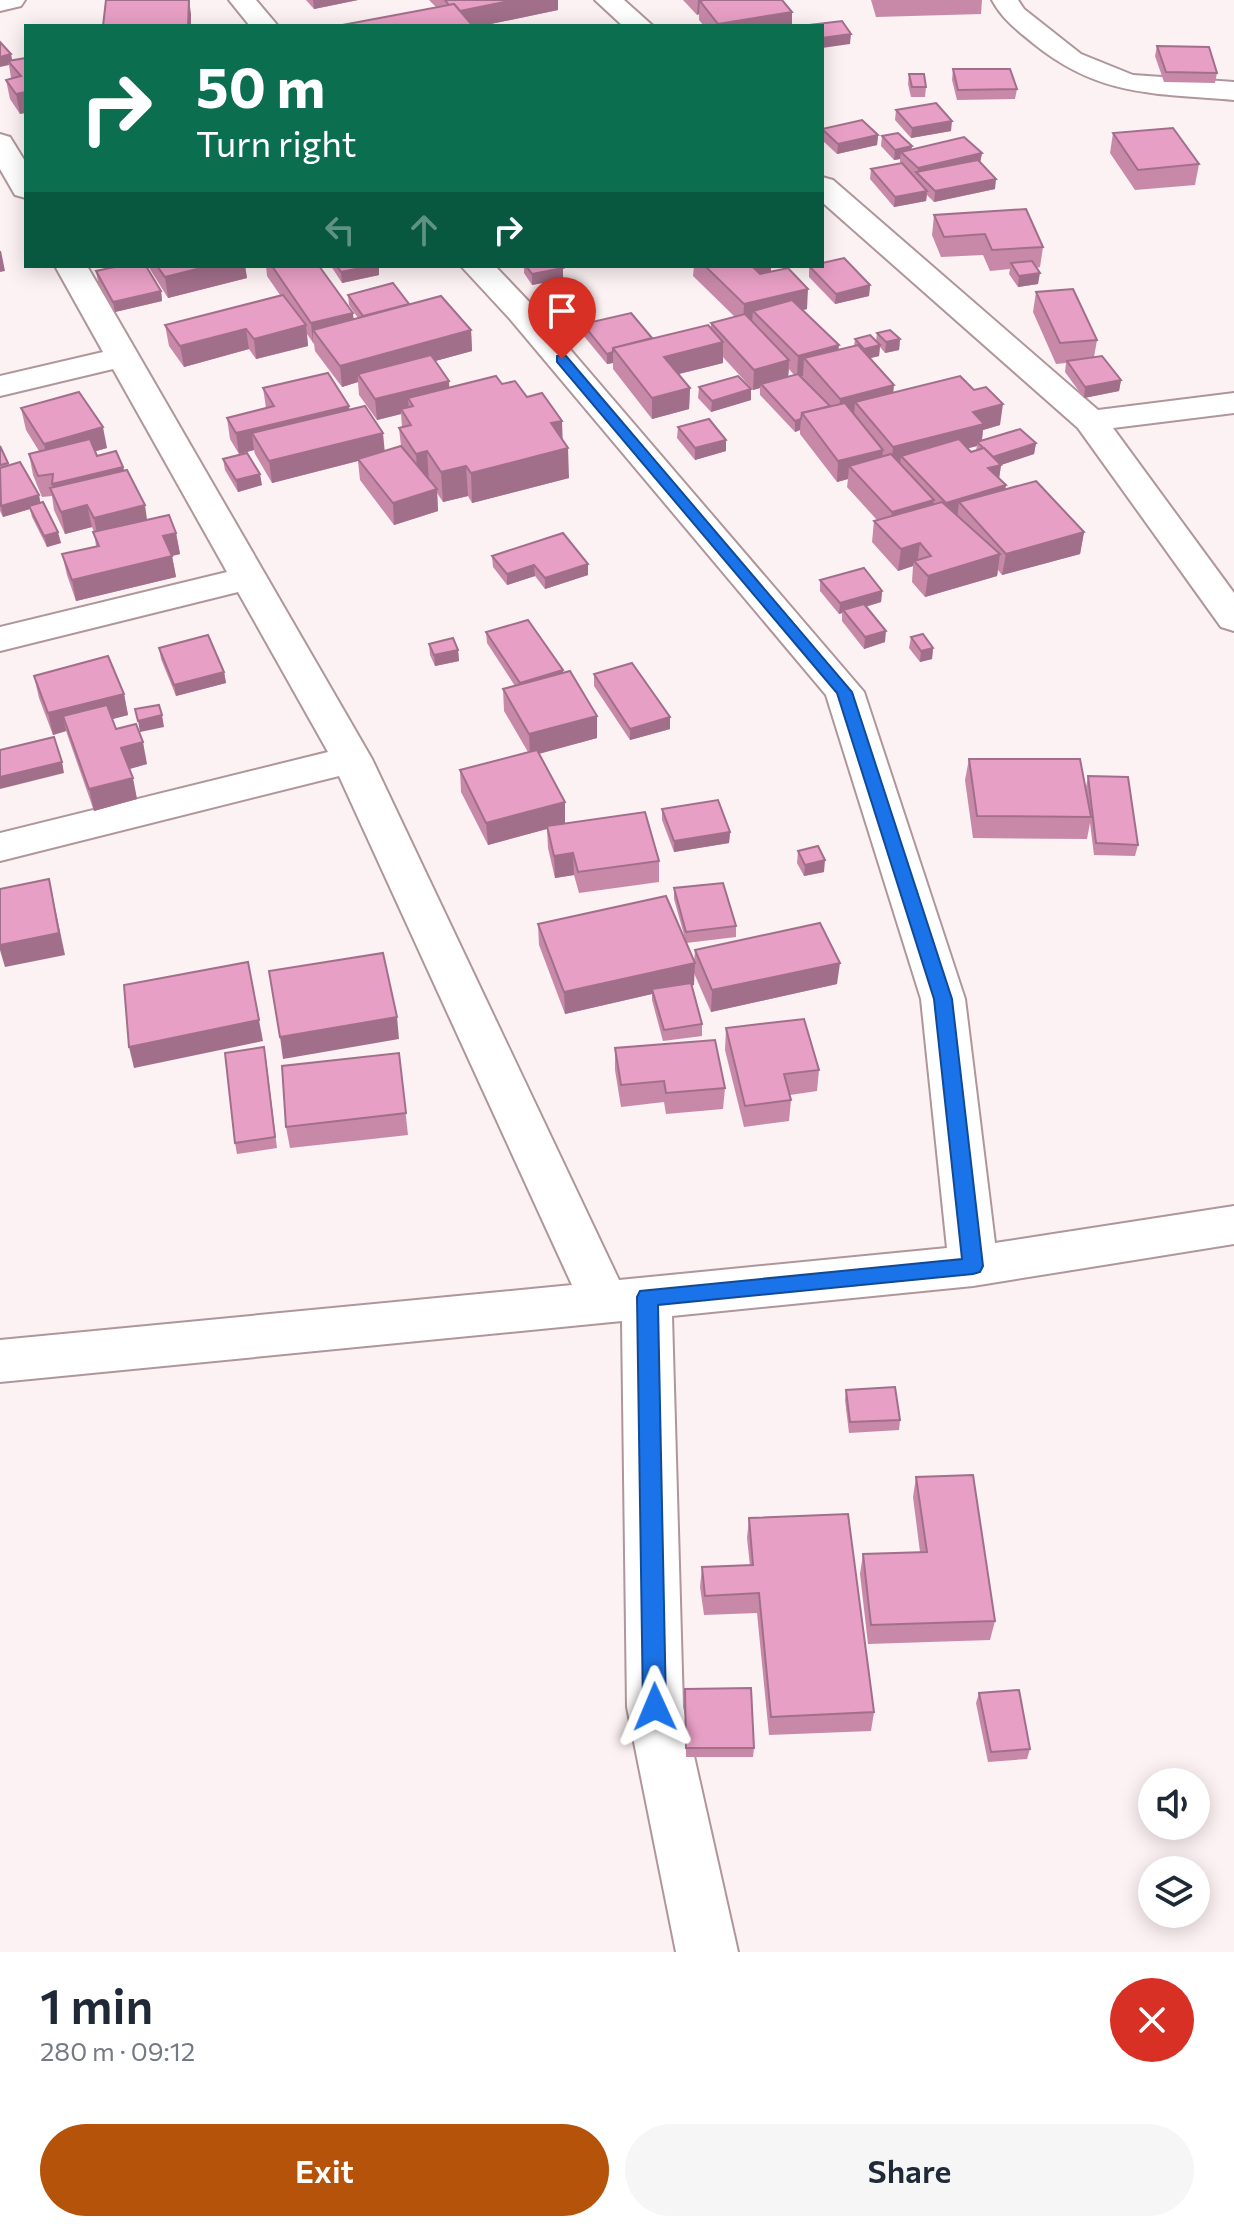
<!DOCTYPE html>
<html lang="en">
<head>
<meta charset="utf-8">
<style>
  :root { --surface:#fff; --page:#f6f6f7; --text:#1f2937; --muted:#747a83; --accent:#b45309 }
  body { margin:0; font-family:Commissioner,sans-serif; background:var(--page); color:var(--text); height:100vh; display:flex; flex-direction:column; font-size:30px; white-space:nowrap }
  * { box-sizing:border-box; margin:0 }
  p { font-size:26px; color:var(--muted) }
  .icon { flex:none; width:44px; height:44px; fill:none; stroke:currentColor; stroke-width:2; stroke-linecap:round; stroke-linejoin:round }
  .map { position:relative; height:1952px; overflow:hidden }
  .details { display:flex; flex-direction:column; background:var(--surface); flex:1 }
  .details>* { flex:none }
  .guide { position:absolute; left:24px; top:24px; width:800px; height:244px; border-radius:0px; box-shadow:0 4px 20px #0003; background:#0b6e4f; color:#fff; overflow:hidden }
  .controls { position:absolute; left:1138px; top:1768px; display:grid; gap:16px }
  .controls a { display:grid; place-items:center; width:72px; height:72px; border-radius:50%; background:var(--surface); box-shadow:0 4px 20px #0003; font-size:40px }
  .pin { position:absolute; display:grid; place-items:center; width:68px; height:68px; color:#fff; margin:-82px -34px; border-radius:50% 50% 50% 0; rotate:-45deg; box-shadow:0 0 8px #0007 }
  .pin .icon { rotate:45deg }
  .me { position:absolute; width:88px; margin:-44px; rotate:359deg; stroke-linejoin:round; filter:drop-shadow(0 0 6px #0008) }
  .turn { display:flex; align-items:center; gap:28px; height:168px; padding:0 40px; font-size:36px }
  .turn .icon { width:104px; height:104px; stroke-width:2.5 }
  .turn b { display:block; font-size:56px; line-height:68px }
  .lanes { display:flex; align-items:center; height:76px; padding:0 40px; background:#0003; justify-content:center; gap:40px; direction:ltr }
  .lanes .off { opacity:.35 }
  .round { display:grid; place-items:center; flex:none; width:84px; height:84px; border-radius:42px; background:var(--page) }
  .head { display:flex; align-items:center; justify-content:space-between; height:136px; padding:0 40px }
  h1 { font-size:48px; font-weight:600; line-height:60px }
  .primary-button { display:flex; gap:16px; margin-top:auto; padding:16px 40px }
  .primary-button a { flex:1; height:92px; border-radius:48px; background:var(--accent); color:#fff; font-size:32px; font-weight:600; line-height:92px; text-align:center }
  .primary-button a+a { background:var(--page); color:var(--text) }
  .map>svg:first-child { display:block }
</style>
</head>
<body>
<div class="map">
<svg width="1234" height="1952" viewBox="0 0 1234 1952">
  <rect width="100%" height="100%" fill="#fcf1f3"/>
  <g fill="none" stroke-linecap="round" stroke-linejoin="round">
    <g stroke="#af969a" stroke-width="4">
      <g id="minor">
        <path d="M0,0H25L21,6L0,11Z"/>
        <path d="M229,0H256L278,26H250Z"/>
        <path d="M595,0H624L653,26H623Z"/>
        <path d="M992,0H1018L1024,9L1081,54L1133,75L1234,82V100C1154,93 1100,97 1034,44C1017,30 1003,20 992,0Z"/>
        <path d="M0,134L10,137L26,163V198L15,195L0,169Z"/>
        <path d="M822,177L833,180L1098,410L1234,393V413L1113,428L1234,593V631L1221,627L1078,428L822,202Z"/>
        <path d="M55,266H87L372,759L619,1280L947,1248L921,999L826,695L510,319L461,266H495L532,305L864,692L965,999L995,1243L1234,1206V1244L973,1286L672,1316L683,1707L738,1952H676L627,1707L622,1321L0,1382V1340L572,1285L339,776L0,861V833L328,752L238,592L0,651V627L227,572L113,369L0,396V376L103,352Z"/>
      </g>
    </g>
    <use href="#minor" fill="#fff" fill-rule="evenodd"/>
  </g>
  <g fill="#c889a9" fill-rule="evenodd">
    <path d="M306,0H358L314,9Z"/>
    <path d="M429,0H558V10L481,26H337L436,7Z"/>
    <path d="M683,0H782L792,12V26H704L699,20V14L697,15Z"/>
    <path d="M871,0H982L981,14L876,17Z"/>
    <path d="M0,42L12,60L26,58L20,114L10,99L6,80L11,78L9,65Z"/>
    <path d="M1157,46L1217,73L1215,83L1164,82L1155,56Z"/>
    <path d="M953,69L1017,89L1015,99L957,100L952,80Z"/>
    <path d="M909,74L926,87L925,97H911L908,84Z"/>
    <path d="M896,110L951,131L911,138L895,120Z"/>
    <path d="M822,129L878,135L877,145L837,154L822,140Z"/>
    <path d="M1113,133L1199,164L1195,185L1135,190L1110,153Z"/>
    <path d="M882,136L911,149L982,153L980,163L995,189L934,202L927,195L926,201L894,207L870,179L871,169L901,163L900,162V159L894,160L881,146Z"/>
    <path d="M934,215L1043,247L1040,267L1036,268L1038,284L1018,287L1009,274L1010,269L990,271L983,255L941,257L932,235Z"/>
    <path d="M148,266H245L247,278L168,298Z"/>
    <path d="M266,266H319L354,319L358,318L349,305L348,295L409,304L471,330L472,351L435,361L449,388L502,384L527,397L562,440L569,478L472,503L468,496L443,502L437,493L438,511L394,525L360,480L358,461L272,483L255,454L254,450L239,454L230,439L227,418L266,408L263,388L349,406V410L385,451L401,446L399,428L402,427L401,414L377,420L359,395L358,382L342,387L315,351L314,344L307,334L308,346L256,359L249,349L184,367L169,346L165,325L280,295L267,276Z"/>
    <path d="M331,266H379V275L342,283Z"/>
    <path d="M524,266H561L563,279L532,285L524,273Z"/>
    <path d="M694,266H771V272L807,309L803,310L838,350L854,346L855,339L876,341L877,333L900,339L899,350L885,353L880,347L879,356L870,358L894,393L1000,425L983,430L982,441L1036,443L1034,454L1001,465L999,478L1005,489L1084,532L1080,554L1002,575L998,570L997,576L925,597L912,582L913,566L898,571L872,542L874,521L877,520L847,487L848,479L837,482L800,434V430L795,432L760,395V388L753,390L723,357V363L678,374L690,388L689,409L652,419L613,369V363L607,364L583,335V324L652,338L711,328V323L735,317L693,276ZM789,369L794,375L788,376ZM977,446L976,450L971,452L968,448Z"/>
    <path d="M809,266L870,285L869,296L835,304L809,277Z"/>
    <path d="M96,271L161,291L162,301L115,312L98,282Z"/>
    <path d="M1036,292L1097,340L1094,357L1121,380L1119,391L1084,398L1065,372L1066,363L1056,364L1033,312Z"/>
    <path d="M699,387L751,389V400L711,412L698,398Z"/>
    <path d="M21,408L107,448L95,451L97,456L123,467L147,520L176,533L180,554L172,556L176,577L76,601L67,575L62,554L96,546L94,532L92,527L65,534L54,510L52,496L42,497L33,475L29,454L39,451L26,430Z"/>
    <path d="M678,427L726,451L695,460L677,438Z"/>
    <path d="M0,446L9,465L39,495L40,503L61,543L47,547L32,517L30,509L3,517L0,511Z"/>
    <path d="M223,459L262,485L238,492L225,470Z"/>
    <path d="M492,556L588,564V575L545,589L535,576L507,585L493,567Z"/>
    <path d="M820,580L882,591L881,602L866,607L885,642L864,649L842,621V613L839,614L820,591Z"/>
    <path d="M486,632L563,670V673L597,716V738L539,754L565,802V824L659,861V882L579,893L574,875L555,878L548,848L547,829L488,845L461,792L460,770L528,752L504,711L503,689L515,686L487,643Z"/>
    <path d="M911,637L933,648L932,659L920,662L909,648Z"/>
    <path d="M429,644L458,650L459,661L435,666L430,655Z"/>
    <path d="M159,648L224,672L226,683L176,696L161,659Z"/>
    <path d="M594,674L670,729L630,740L594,686Z"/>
    <path d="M34,676L124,694L128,715L112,719L116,729L147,764L129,769L137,799L94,811L66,731L53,735L39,698Z"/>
    <path d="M969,759L1086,787L1088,776L1138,845L1135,856L1094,855L1090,823L1087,839L973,838L965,780Z"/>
    <path d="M662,809L730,832L729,843L674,852L662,820Z"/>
    <path d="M798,851L824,872L804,876L797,863Z"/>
    <path d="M674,888L736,926V937L686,943L694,962L695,950L837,984L711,1012L694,973V985H692L702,1024V1036L663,1041L652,1000V994L565,1014L539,945L538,924L686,942L674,899Z"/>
    <path d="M726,1028L819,1070L817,1091L790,1095L791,1100L789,1121L744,1127L725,1050Z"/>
    <path d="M615,1048L725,1088L723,1109L666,1114L664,1102L621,1107L615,1070Z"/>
    <path d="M399,1053L408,1135L290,1148L286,1127Z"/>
    <path d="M266,1058L277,1148L237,1154L235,1143Z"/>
    <path d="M846,1390L900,1420L899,1430L849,1433L845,1400Z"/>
    <path d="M916,1477L995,1621L990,1640L868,1644L860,1574L863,1554L920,1552L913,1497Z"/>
    <path d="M749,1518L874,1712L871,1731L769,1735L757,1613L704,1615L700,1587L702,1567L750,1566L747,1538Z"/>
    <path d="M685,1689L754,1748L753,1757H686Z"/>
    <path d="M979,1693L1030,1749L1027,1759L988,1762L976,1703Z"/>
  </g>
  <g fill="#a26f8a">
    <path d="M189,0L191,14V26H188Z"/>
    <path d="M313,0H358L314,9Z"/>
    <path d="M514,0H558V10L481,26H456L455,12Z"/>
    <path d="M698,0H773L700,1L699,14L697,15Z"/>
    <path d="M792,12V26H718V24Z"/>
    <path d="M851,34L850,44L822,48V38Z"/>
    <path d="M11,54L13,64L8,61L9,65L0,67V57Z"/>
    <path d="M26,92V113L20,114L16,94Z"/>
    <path d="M952,121L951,131L911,138L912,128Z"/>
    <path d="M878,135L877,145L837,154L838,144Z"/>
    <path d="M912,146L911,156L901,152L900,159L894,160L895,150Z"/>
    <path d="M982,153L980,163L918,173V168Z"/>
    <path d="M996,179L995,189L934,202L935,191Z"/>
    <path d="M927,191L926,201L894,207L895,197Z"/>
    <path d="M0,251H1L5,271L0,272Z"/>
    <path d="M209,266H245L247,278L168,298L165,277Z"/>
    <path d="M370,266H379V275L342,283L341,272Z"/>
    <path d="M750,266H771V276L749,284Z"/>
    <path d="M563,268V279L532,285V274Z"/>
    <path d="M1040,273L1038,284L1018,287L1019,276Z"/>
    <path d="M870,285L869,296L835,304L836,294Z"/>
    <path d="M808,289L807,309L762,320L753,311L752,323L743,325L744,304Z"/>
    <path d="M161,291L162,301L115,312L113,302Z"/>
    <path d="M353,313L355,334L313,330V344L311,323Z"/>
    <path d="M306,325L308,346L256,359L254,339Z"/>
    <path d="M246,329L249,349L184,367L180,346Z"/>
    <path d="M471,330L472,351L362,381L358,374V382L342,387L340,366Z"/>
    <path d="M900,339L899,350L885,353L886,342Z"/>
    <path d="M723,342V363L663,378L664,357Z"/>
    <path d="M839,345L837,366L804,358L803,376L797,377L798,356Z"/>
    <path d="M880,345L879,356L863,360L864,349Z"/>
    <path d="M613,352V363L607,364V354Z"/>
    <path d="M789,360L788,381L761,384L760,388L753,390L754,370Z"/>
    <path d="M1121,380L1119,391L1084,398L1085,387Z"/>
    <path d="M449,381L450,402L413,406L408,398L409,412L401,409V414L377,420L375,399Z"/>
    <path d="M894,385L892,406L855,402L854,416L838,420L840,399Z"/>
    <path d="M690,388L689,409L652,419V398Z"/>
    <path d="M751,389V400L711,412L712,401Z"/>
    <path d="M1003,404L1000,425L983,430L981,445L977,442V446L908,464L901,456L900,466L891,468L893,447L973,412Z"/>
    <path d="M349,406L351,427L252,433L254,450L239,454L236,433Z"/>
    <path d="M801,419L800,430L795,432V421Z"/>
    <path d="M562,421L563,449L568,448L569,478L472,503L471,473L551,423Z"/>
    <path d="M103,427L107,448L48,465L44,444Z"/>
    <path d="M383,433L385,454L272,483L269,461Z"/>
    <path d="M726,440V451L695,460V448Z"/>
    <path d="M1036,443L1034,454L1001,465L998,486L988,468L993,457Z"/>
    <path d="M883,450L881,471L849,466L848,479L837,482L838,461Z"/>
    <path d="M427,451L429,481L418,484L416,454Z"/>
    <path d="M466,466L468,496L443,502L441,472Z"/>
    <path d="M123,467L127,488L57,505L52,484Z"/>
    <path d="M260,474L262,485L238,492L236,480Z"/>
    <path d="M1006,485L1003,506L959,502L957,520L944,524L946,503Z"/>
    <path d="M437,489L438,511L394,525L393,503Z"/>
    <path d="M39,495L41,506H29L30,509L3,517L1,506Z"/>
    <path d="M934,500L932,521L889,533L892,512Z"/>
    <path d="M87,505L92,527L65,534L61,512Z"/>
    <path d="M145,505L148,527L98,540L94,518Z"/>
    <path d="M58,532L61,543L47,547L44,536Z"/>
    <path d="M1084,532L1080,554L1002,575L1006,554Z"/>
    <path d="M176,533L180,554L167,557L163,536Z"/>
    <path d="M920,543L917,564L914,561L913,566L898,571L901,549Z"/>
    <path d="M1000,554L997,576L925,597L928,576Z"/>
    <path d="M172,556L176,577L76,601L72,580Z"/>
    <path d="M588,564V575L545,589V578Z"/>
    <path d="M534,565L535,576L507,585V574Z"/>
    <path d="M882,591L881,602L845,612L843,610L842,613L839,614L840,603Z"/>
    <path d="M886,631L885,642L864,649L865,637Z"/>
    <path d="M933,648L932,659L920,662L921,651Z"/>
    <path d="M458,650L459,661L435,666L434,655Z"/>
    <path d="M563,670V682L521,694L520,683Z"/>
    <path d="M224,672L226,683L176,696L174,685Z"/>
    <path d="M124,694L128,715L68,731L63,716L66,731L53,735L48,713Z"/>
    <path d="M162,715L164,727L140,732L138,721Z"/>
    <path d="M597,716V738L530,756L529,734Z"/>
    <path d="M670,717V729L630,740V729Z"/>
    <path d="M143,742L147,764L126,770L121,748Z"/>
    <path d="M62,762L64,773L0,789V777Z"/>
    <path d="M133,778L137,799L94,811L89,789Z"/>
    <path d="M565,802V824L488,845L486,823Z"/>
    <path d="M730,832L729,843L674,852V841Z"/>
    <path d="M573,853L574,875L555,878L554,856Z"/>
    <path d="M825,860L824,872L804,876L805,865Z"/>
    <path d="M49,879L65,955L5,967L0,950V945Z"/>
    <path d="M695,963L694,985L653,994L652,989V994L565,1014L564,992Z"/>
    <path d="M840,963L837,984L711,1012L712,990Z"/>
    <path d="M397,1017L399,1039L283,1059L280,1037Z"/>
    <path d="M259,1020L263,1041L134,1068L129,1047Z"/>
  </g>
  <g fill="#e89fc5" stroke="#a26f8a" stroke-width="2">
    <path d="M106,0H189L188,26H103Z"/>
    <path d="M445,0H514L460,11L454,4L449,5Z"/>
    <path d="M704,0H782L792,12L718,24L700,1Z"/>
    <path d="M454,4L473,26H337Z"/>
    <path d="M842,21L851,34L822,38V26L809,25Z"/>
    <path d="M0,42L11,54L0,57Z"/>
    <path d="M1157,46L1209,47L1217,73L1166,72Z"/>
    <path d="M26,58V92L16,94L6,80L21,76L8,61Z"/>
    <path d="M953,69H1010L1017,89L958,90Z"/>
    <path d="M909,74H924L926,87H912Z"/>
    <path d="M936,103L952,121L912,128L896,110Z"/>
    <path d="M862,120L878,135L838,144L822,129Z"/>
    <path d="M1173,128L1199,164L1138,170L1113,133Z"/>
    <path d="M898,133L912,146L895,150L882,136Z"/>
    <path d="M964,137L982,153L918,168L901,152Z"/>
    <path d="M978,160L996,179L935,191L916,172Z"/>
    <path d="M902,163L927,191L895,197L871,169Z"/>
    <path d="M1026,209L1043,247L992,250L985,234L944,237L934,215Z"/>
    <path d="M844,258L870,285L836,294L809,266H822V263Z"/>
    <path d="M1032,261L1040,273L1019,276L1011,263Z"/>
    <path d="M119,266H146L161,291L113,302L96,271Z"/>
    <path d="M157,266H209L165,277Z"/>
    <path d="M272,266H319L353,313L311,323Z"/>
    <path d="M337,266H370L341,272Z"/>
    <path d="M526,266H561L563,268L532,274Z"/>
    <path d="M705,266H752L760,274L788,268L808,289L744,304Z"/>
    <path d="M393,283L409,304L363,316L348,295Z"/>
    <path d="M1073,289L1097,340L1060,343L1036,292Z"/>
    <path d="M283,295L306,325L254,339L246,329L180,346L165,325Z"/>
    <path d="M441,296L471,330L340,366L313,330Z"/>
    <path d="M792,300L839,345L798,356L753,311Z"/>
    <path d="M631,313L652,338L613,348V352L607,354L583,324Z"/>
    <path d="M745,314L789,360L754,370L711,323Z"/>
    <path d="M708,325L723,342L664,357L690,388L652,398L613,348Z"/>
    <path d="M890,330L900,339L886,342L877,333Z"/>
    <path d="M870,335L880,345L864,349L855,339Z"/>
    <path d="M858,345L894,385L840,399L804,358Z"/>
    <path d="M431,355L449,381L375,399L358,374Z"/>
    <path d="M1102,356L1121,380L1085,387L1067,361Z"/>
    <path d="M328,373L349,406L236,433L227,418L274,406L263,388Z"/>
    <path d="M798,374L830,406L802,413L801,419L795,421L761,384Z"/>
    <path d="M496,376L502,384L515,381L527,397L542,393L562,421L551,423L568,448L471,473L466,466L441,472L427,451L416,454L399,428L411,425L401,409L413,406L408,398Z"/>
    <path d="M738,376L751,389L712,401L699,387Z"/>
    <path d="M960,376L974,390L986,387L1003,404L973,412L984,424L893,447L855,402Z"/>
    <path d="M79,392L103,427L44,444L21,408Z"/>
    <path d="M845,403L883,450L838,461L802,413Z"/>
    <path d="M365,406L383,433L269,461L252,433Z"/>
    <path d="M709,419L726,440L695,448L678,427Z"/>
    <path d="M1020,429L1036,443L993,457L977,442Z"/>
    <path d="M90,439L97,456L116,451L123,467L52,484L53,474L38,476L29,454Z"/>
    <path d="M959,439L971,452L984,448L1001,465L988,468L1006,485L946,503L901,456Z"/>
    <path d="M0,446L8,463L0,465Z"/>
    <path d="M401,446L437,489L393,503L358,459Z"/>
    <path d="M247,453L260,474L236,480L223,459Z"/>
    <path d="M891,454L934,500L892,512L849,466Z"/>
    <path d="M20,462L39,495L1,506L0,468Z"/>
    <path d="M127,470L145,505L94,518L87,505L61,512L50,488Z"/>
    <path d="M1036,481L1084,532L1006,554L959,502Z"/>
    <path d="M43,502L58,532L44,536L29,506Z"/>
    <path d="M942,502L1000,554L928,576L914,561L931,556L920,543L901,549L874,521Z"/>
    <path d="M169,515L176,533L163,536L172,556L72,580L62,554L99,546L93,532Z"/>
    <path d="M563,533L588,564L545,578L534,565L507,574L492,556Z"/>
    <path d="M864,568L882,591L840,603L820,580Z"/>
    <path d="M864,604L886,631L865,637L843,610Z"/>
    <path d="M528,620L563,670L520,683L486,632Z"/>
    <path d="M923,634L933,648L921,651L911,637Z"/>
    <path d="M208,635L224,672L174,685L159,648Z"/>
    <path d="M453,638L458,650L434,655L429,644Z"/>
    <path d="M108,656L124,694L48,713L34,676Z"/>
    <path d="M632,663L670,717L630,729L594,674Z"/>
    <path d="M570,671L597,716L529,734L503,689Z"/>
    <path d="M107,705L116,729L136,724L143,742L121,748L133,778L89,789L63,716Z"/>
    <path d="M159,705L162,715L138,721L135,709Z"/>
    <path d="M54,737L62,762L0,777V750Z"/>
    <path d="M537,750L565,802L486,823L460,770Z"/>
    <path d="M969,759H1080L1091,817L977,816Z"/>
    <path d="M1088,776L1128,777L1138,845L1096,843Z"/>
    <path d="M718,800L730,832L674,841L662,809Z"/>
    <path d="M645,812L659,861L578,872L573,853L554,856L547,826Z"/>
    <path d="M818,846L825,860L805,865L798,851Z"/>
    <path d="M49,879L59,933L0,945V889Z"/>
    <path d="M723,883L736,926L686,932L674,888Z"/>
    <path d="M666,896L695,963L564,992L538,924Z"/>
    <path d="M820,923L840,963L712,990L695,950Z"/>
    <path d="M383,953L397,1017L280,1037L269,971Z"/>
    <path d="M248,962L259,1020L129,1047L124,985Z"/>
    <path d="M691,983L702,1024L664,1030L652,989Z"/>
    <path d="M804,1019L819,1070L784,1074L791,1100L745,1106L726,1028Z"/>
    <path d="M715,1040L725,1088L666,1093L664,1081L621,1085L615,1048Z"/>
    <path d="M264,1047L275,1137L235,1143L225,1053Z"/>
    <path d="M399,1053L406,1113L286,1127L282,1066Z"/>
    <path d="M895,1387L900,1420L850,1422L846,1390Z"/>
    <path d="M973,1475L995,1621L871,1625L863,1554L927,1552L916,1477Z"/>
    <path d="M848,1514L874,1712L771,1717L759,1593L705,1596L702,1567L753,1565L749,1518Z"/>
    <path d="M751,1688L754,1748H686L685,1689Z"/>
    <path d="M1019,1690L1030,1749L991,1752L979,1693Z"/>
  </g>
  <path fill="#1a73e8" stroke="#114b97" stroke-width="2" d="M562,355L566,356L852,692L952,999L983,1266L980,1272L973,1274L658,1305L666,1707L663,1714L655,1718L646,1714L643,1707L637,1297L640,1291L962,1259L934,999L837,693L557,362V356Z"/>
</svg>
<div class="controls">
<a><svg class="icon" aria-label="sound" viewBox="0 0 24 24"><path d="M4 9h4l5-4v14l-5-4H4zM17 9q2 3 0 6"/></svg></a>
<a><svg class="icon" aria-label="layers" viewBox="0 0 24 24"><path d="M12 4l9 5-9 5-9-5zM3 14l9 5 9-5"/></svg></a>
</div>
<div class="pin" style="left:562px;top:359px;background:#d93025"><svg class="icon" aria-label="arrive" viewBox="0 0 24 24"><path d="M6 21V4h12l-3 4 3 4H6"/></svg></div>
<svg class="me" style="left:655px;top:1707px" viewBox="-20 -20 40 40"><path d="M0-17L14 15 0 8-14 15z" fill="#1a73e8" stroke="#fff" stroke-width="4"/></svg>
<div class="guide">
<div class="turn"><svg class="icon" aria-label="right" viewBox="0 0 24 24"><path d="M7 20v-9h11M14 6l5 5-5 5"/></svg><div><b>50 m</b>Turn right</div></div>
<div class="lanes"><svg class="icon off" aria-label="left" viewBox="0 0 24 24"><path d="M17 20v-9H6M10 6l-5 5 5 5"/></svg><svg class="icon off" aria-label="ahead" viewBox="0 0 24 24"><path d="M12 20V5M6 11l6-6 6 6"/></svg><svg class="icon" aria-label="right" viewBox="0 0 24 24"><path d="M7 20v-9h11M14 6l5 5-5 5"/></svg></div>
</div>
</div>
<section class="details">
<div class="head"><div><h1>1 min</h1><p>280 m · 09:12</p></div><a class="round" style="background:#d93025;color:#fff"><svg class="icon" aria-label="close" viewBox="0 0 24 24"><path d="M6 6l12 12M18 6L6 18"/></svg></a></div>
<div class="primary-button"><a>Exit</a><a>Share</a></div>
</section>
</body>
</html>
